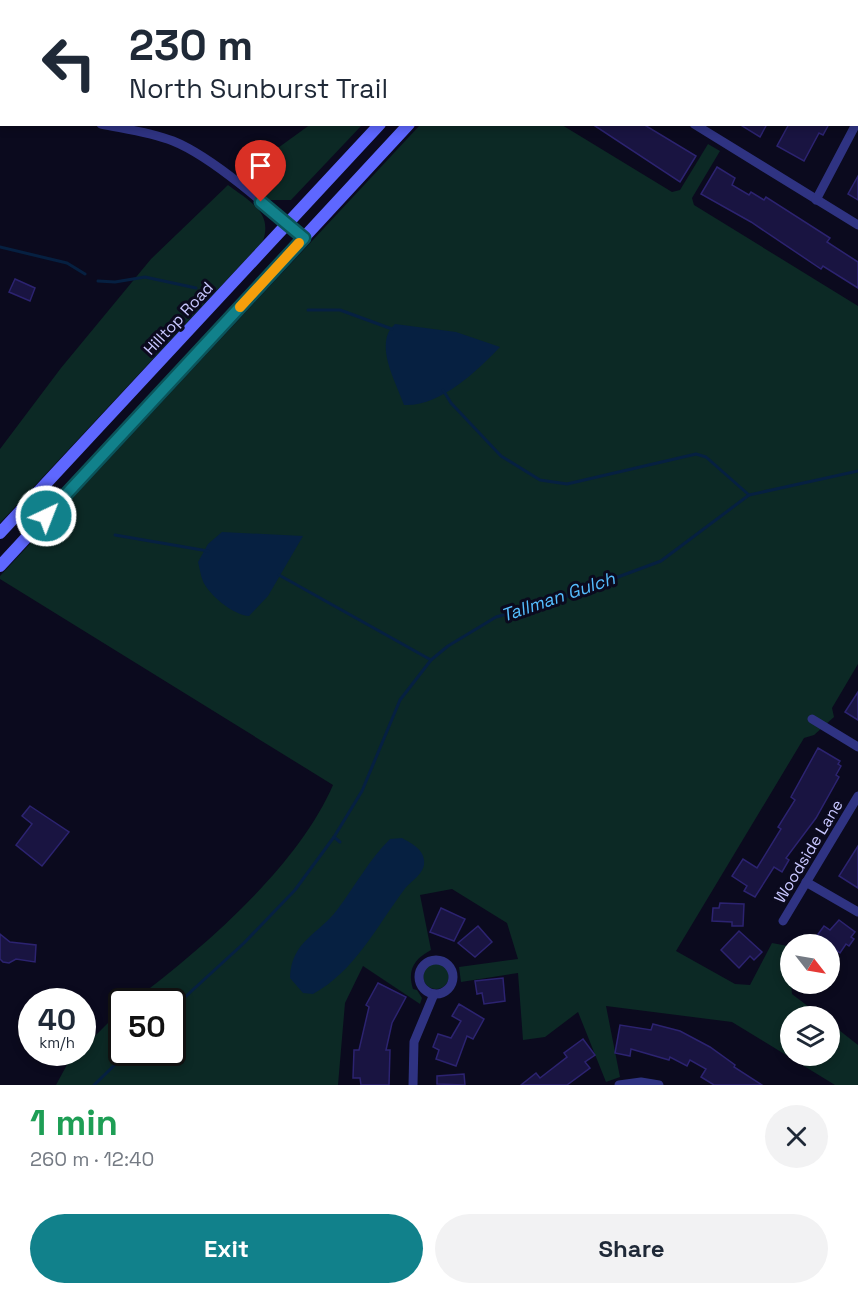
<!DOCTYPE html>
<html lang="en">
<head>
<meta charset="utf-8">
<style>
  :root { --surface:#fff; --page:#f2f2f3; --text:#1f2937; --muted:#747a83; --accent:#11818b }
  body { margin:0; font-family:"Space Grotesk",sans-serif; background:var(--page); color:var(--text); height:100vh; display:flex; flex-direction:column; font-size:22px; white-space:nowrap }
  * { box-sizing:border-box; margin:0 }
  p { font-size:20px; color:var(--muted) }
  .icon { flex:none; width:33px; height:33px; fill:none; stroke:currentColor; stroke-width:2; stroke-linecap:round; stroke-linejoin:round }
  .map { position:relative; height:1085px; overflow:hidden }
  .sheet { display:flex; flex-direction:column; background:var(--surface); flex:1 }
  .sheet>* { flex:none }
  .banner { position:absolute; left:0px; top:0px; width:858px; height:126px; box-shadow:0 3px 9px #0003; background:#fff; color:var(--text); overflow:hidden }
  .needle { width:39px; rotate:121deg }
  .buttons { position:absolute; left:780px; top:934px; display:grid; gap:12px }
  .buttons a { display:grid; place-items:center; width:60px; height:60px; border-radius:50%; background:var(--surface); box-shadow:0 3px 9px #0003; font-size:30px }
  .speed { position:absolute; left:18px; top:988px; display:flex; gap:12px; font-size:30px; font-weight:700; text-align:center }
  .speed>* { display:grid; place-content:center; width:78px; height:78px; border-radius:50%; background:var(--surface); box-shadow:0 3px 9px #0003; line-height:1 }
  .speed small { font-size:15px; font-weight:400 }
  .speed .limit { border:3px solid #111; border-radius:9px; background:#fff; color:#111 }
  .pin { position:absolute; display:grid; place-items:center; width:51px; height:51px; color:#fff; margin:-62px -26px; border-radius:50% 50% 50% 0; rotate:-45deg; box-shadow:0 0 6px #0007 }
  .pin .icon { rotate:45deg }
  .me { position:absolute; width:66px; margin:-33px; rotate:43deg; stroke-linejoin:round; filter:drop-shadow(0 0 4px #0008) }
  .turn { display:flex; align-items:center; gap:21px; height:126px; padding:0 30px; font-size:27px }
  .turn .icon { width:78px; height:78px; stroke-width:2.5 }
  .turn b { display:block; font-size:42px; line-height:51px }
  .round { display:grid; place-items:center; flex:none; width:63px; height:63px; border-radius:32px; background:var(--page) }
  .summary { display:flex; align-items:center; justify-content:space-between; height:102px; padding:0 30px }
  h1 { font-size:36px; font-weight:700; line-height:45px; color:#1e9e55 }
  .button { display:flex; gap:12px; margin-top:auto; padding:12px 30px }
  .button a { flex:1; height:69px; border-radius:36px; background:var(--accent); color:#fff; font-size:24px; font-weight:700; line-height:69px; text-align:center }
  .button a+a { background:var(--page); color:var(--text) }
  .map>svg:first-child { display:block }
</style>
</head>
<body>
<div class="map">
<svg width="858" height="1085" viewBox="0 0 858 1085">
  <rect width="100%" height="100%" fill="#0b0a1e"/>
  <g fill="#0c2925">
    <path d="M311,124L362,125L291,200H270L239,176Z"/>
    <path d="M420,125H562L672,192L680,190L708,144L720,151L692,198L694,205L858,306V664L832,708L834,717L814,735L804,738L676,951L735,984L750,985L772,943L788,946L792,994L822,1017H790V1056H830V1023L858,1045V1085H835L732,1022L606,1006L620,1077L606,1082L578,1012L545,1037L523,1040L518,973L461,982L459,967L518,959L507,923L452,889L420,895L431,950C414,959 407,970 413,989L417,990L422,998L420,1004L363,966L345,1003L338,1085H56L69,1061L78,1053H82L83,1048L121,1010L122,1053H172V1002H132C203,948 297,868 333,785L0,579V576Z"/>
    <path d="M228,185C249,201 273,212 263,241L0,523V449L61,368L151,259Z"/>
    <circle cx="436" cy="976" r="13"/>
  </g>
  <g fill="#062041">
    <path d="M395,324L456,332L500,347C477,371 440,407 404,405C396,382 373,343 395,324Z"/>
    <path d="M222,532L303,536L268,596L249,616C234,615 213,598 205,585C201,579 200,569 198,562L208,544Z"/>
    <path d="M402,838C411,843 423,849 424,860C426,874 410,881 404,890C377,926 354,972 313,994L303,993L290,978C291,941 319,934 337,910C355,886 369,860 390,839Z"/>
  </g>
  <g fill="none" stroke-linecap="round" stroke-linejoin="round">
    <g stroke="#062041" stroke-width="3">
      <path d="M0,247L67,263L85,274"/>
      <path d="M98,281L115,282L145,277L196,288"/>
      <path d="M308,310H340L392,329"/>
      <path d="M443,390L451,403L501,456L540,480L567,484L696,454L706,457L749,495"/>
      <path d="M115,535L208,551"/>
      <path d="M279,575L431,660"/>
      <path d="M334,837L340,842"/>
      <path d="M172,1009L244,943L295,890L334,837L362,791L400,700L431,660L448,646L496,617L556,600L661,561L749,495L858,471"/>
      <path d="M94,1085L127,1053"/>
    </g>
  </g>
  <g fill="#191441" stroke="#2c2370" stroke-width="1.5">
    <path d="M592,124H643L696,156L680,182Z"/>
    <path d="M739,124H767L760,137Z"/>
    <path d="M789,124H829L823,135L819,133L804,161L777,146Z"/>
    <path d="M717,167L735,178L732,185L749,195L751,192L764,200L766,197L830,238L827,242L858,262V288L823,266L821,269L751,222L701,194Z"/>
    <path d="M858,176V200L848,194Z"/>
    <path d="M15,279L35,288L30,301L9,292Z"/>
    <path d="M858,692V720L845,712Z"/>
    <path d="M818,748L840,761L838,764L841,766L836,775L839,777L816,818L786,858L789,860L782,872L774,867L755,897L744,891L747,886L732,876L743,859L757,868L781,829L778,827L795,800L791,797Z"/>
    <path d="M30,806L69,832L42,866L16,845L32,824L22,816Z"/>
    <path d="M858,846V888L839,876Z"/>
    <path d="M720,903L744,904L743,926H732V922L712,921L713,908H719Z"/>
    <path d="M441,908L465,919L454,941L430,932Z"/>
    <path d="M839,920L855,932L851,937L854,939L849,946L846,944L840,953L830,945H819L813,941L824,926L830,930Z"/>
    <path d="M478,926L492,942L475,957L458,943Z"/>
    <path d="M739,931L762,952L754,960L750,956L739,968L721,950Z"/>
    <path d="M0,934L10,942L36,945L35,962L16,959L9,963L3,962L0,959Z"/>
    <path d="M503,978L505,1001L484,1004L482,993L477,994L475,981Z"/>
    <path d="M378,983L406,997L392,1023L386,1050H390L389,1085H361L360,1078H353L354,1050H359L369,1007L366,1005Z"/>
    <path d="M459,1004L484,1019L473,1039L467,1036L456,1066L436,1059L439,1050L433,1047L438,1034L451,1038L461,1021L452,1016Z"/>
    <path d="M653,1024L680,1031L710,1047L735,1065L734,1067L762,1085H714L701,1077L706,1069L690,1060L687,1066L670,1057L669,1060L631,1049L630,1056L615,1053L620,1025L651,1030Z"/>
    <path d="M583,1039L595,1055L585,1062L590,1068L567,1085H521L536,1073L540,1078L567,1057L564,1053Z"/>
    <path d="M464,1074L465,1085L437,1084V1076Z"/>
  </g>
  <g fill="none" stroke-linecap="round" stroke-linejoin="round">
    <g stroke="#2f3382" stroke-width="9">
      <path d="M609,2L610,0"/>
      <path d="M766,2L767,0"/>
      <path d="M0,101L2,102"/>
      <path d="M101,124C125,129 150,132 173,141C213,157 271,209 304,239"/>
      <path d="M694,124L858,225"/>
      <path d="M816,200L856,124"/>
      <path d="M812,719L858,747"/>
      <path d="M806,882L858,912"/>
      <path d="M783,921L858,796"/>
      <circle cx="436" cy="977" r="17"/>
      <path d="M413,1085L414,1042L434,994"/>
      <path d="M619,1085L641,1082L659,1085"/>
    </g>
    <g stroke="#5e67ff" stroke-width="12">
      <path d="M479,2L480,0"/>
      <path d="M506,2L507,0"/>
      <path d="M0,533L380,124"/>
      <path d="M0,566L409,124"/>
    </g>
  </g>
  <g fill="none" stroke-linecap="round" stroke-linejoin="round">
    <g stroke="#0b545a" stroke-width="15">
      <path id="route" d="M46,516L304,238L261,202"/>
    </g>
    <use href="#route" stroke="#11818b" stroke-width="10"/>
    <path stroke="#f59e0b" stroke-width="10" d="M240,307L299,243"/>
  </g>
  <g text-anchor="middle" stroke-width="6" stroke-linejoin="round" paint-order="stroke">
    <g font-size="16" fill="#c8c7ff" stroke="#0b0a1e">
      <text transform="translate(178 318) rotate(-47)" y="6">Hilltop Road</text>
      <text transform="translate(808 851) rotate(-59)" y="6">Woodside Lane</text>
    </g>
    <g font-size="18" font-style="italic" fill="#55beff" stroke="#0b0a1e">
      <text transform="translate(558 597) rotate(-19)" y="6">Tallman Gulch</text>
    </g>
  </g>
</svg>
<div class="buttons">
<a><svg class="needle" viewBox="-14 -14 28 28"><path d="M0-13l5 13h-10z" fill="#e53935"/><path d="M0 13l5-13h-10z" fill="#747a83"/></svg></a>
<a><svg class="icon" aria-label="layers" viewBox="0 0 24 24"><path d="M12 4l9 5-9 5-9-5zM3 14l9 5 9-5"/></svg></a>
</div>
<div class="speed"><div>40<small>km/h</small></div><div class="limit">50</div></div>
<div class="pin" style="left:261px;top:202px;background:#d93025"><svg class="icon" aria-label="arrive" viewBox="0 0 24 24"><path d="M6 21V4h12l-3 4 3 4H6"/></svg></div>
<svg class="me" style="left:46px;top:516px" viewBox="-20 -20 40 40"><circle r="17" fill="#11818b" stroke="#fff" stroke-width="3"/><path d="M0-11L8 9 0 5-8 9z" fill="#fff"/></svg>
<div class="banner">
<div class="turn"><svg class="icon" aria-label="left" viewBox="0 0 24 24"><path d="M17 20v-9H6M10 6l-5 5 5 5"/></svg><div><b>230 m</b>North Sunburst Trail</div></div>
</div>
</div>
<section class="sheet">
<div class="summary"><div><h1>1 min</h1><p>260 m · 12:40</p></div><a class="round"><svg class="icon" aria-label="close" viewBox="0 0 24 24"><path d="M6 6l12 12M18 6L6 18"/></svg></a></div>
<div class="button"><a>Exit</a><a>Share</a></div>
</section>
</body>
</html>
